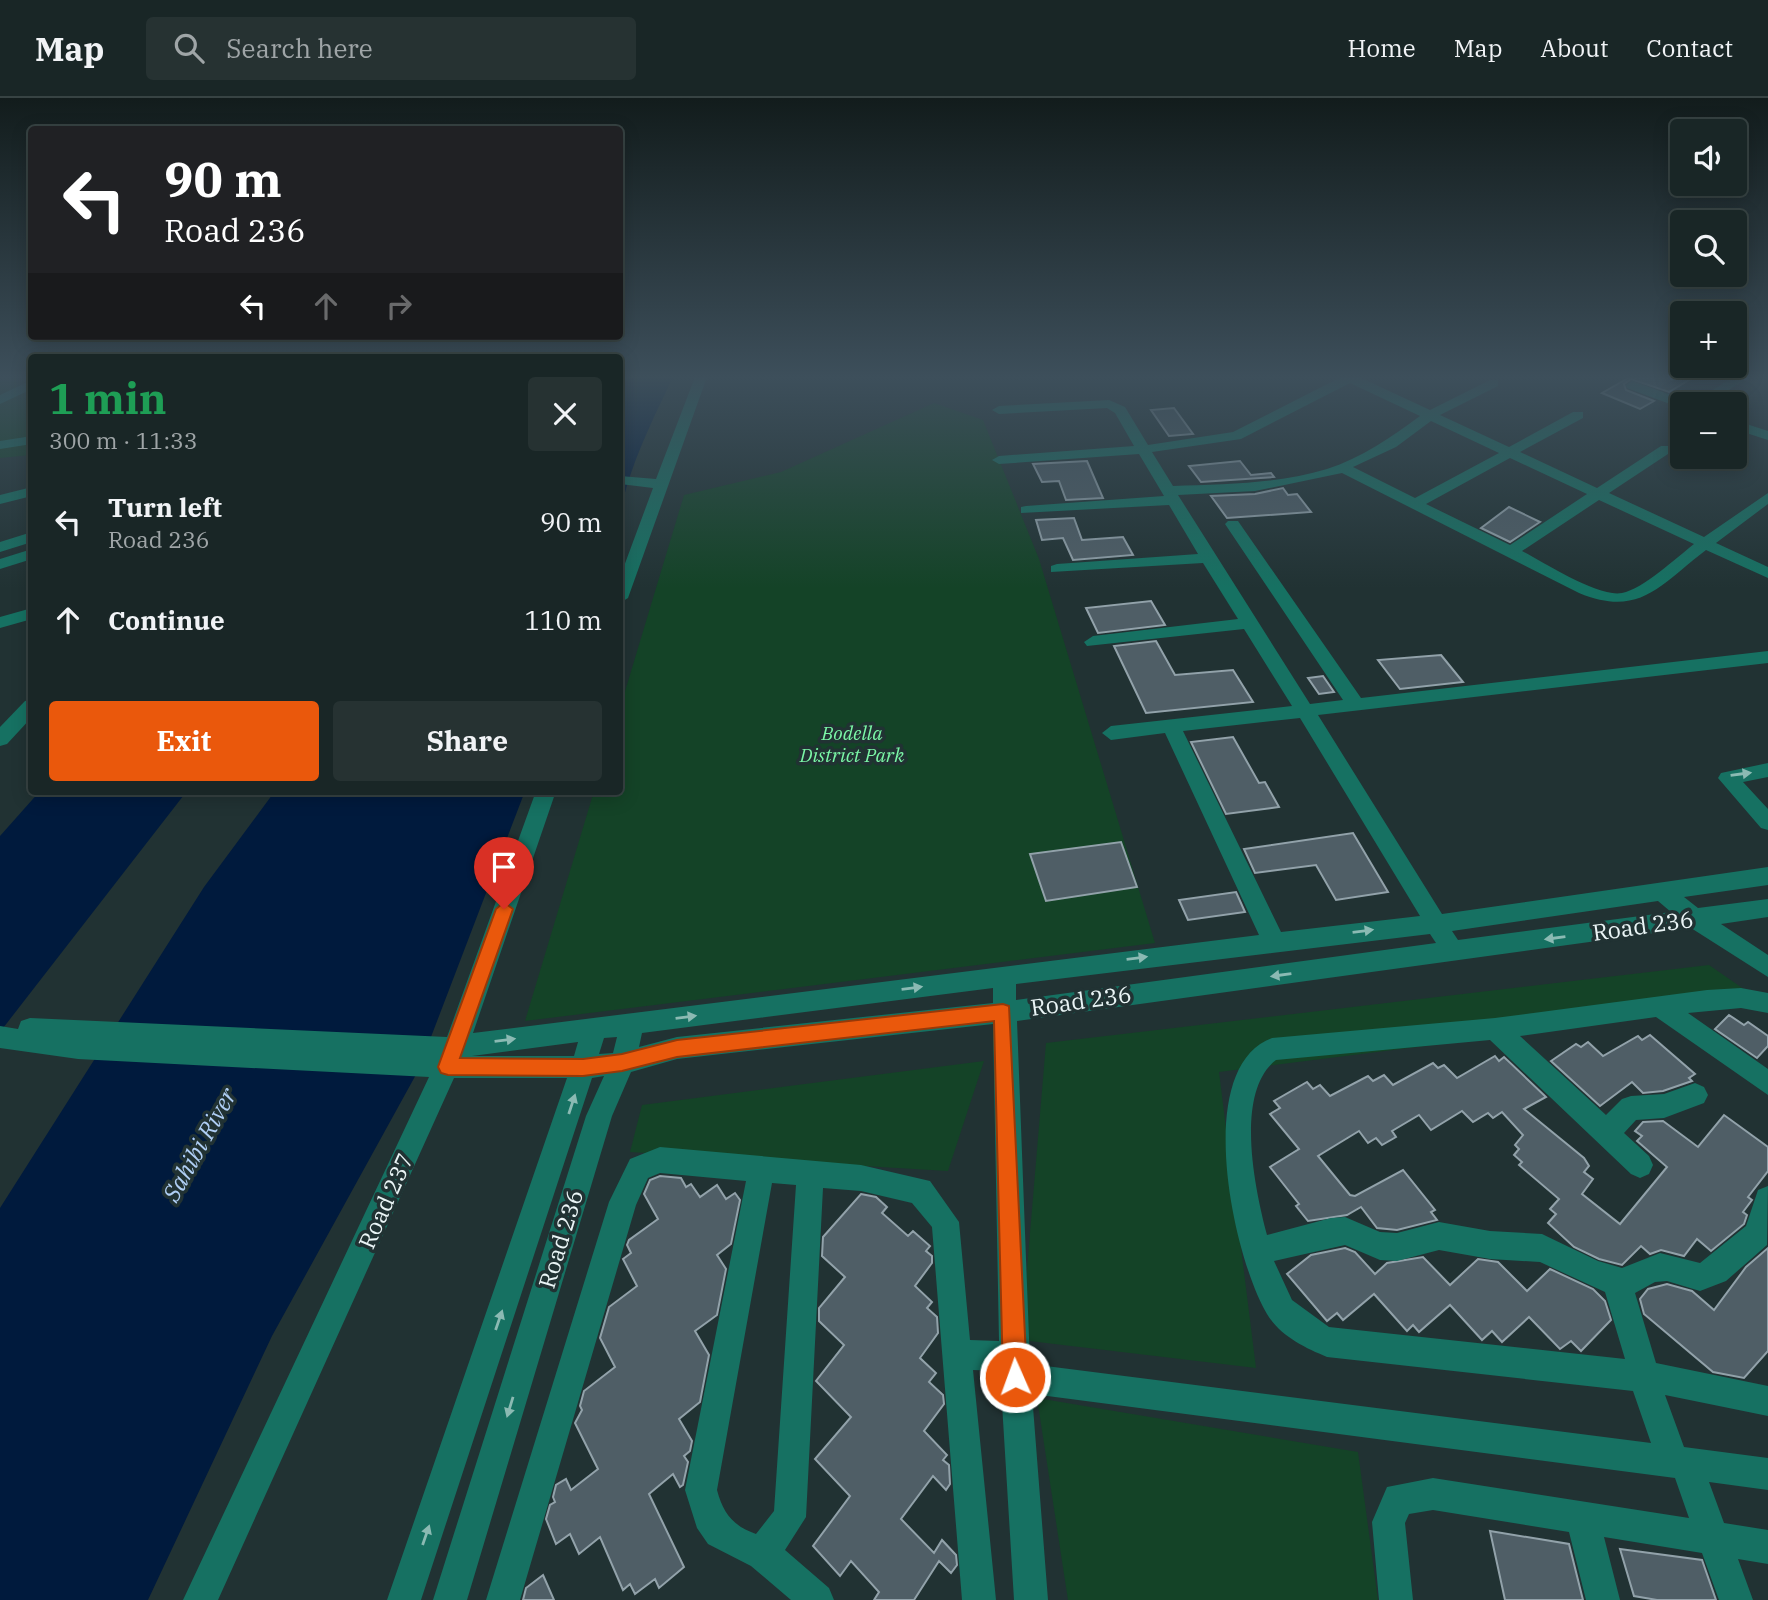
<!DOCTYPE html>
<html lang="en">
<head>
<meta charset="utf-8">
<style>
  :root { --surface:#192626; --page:#263232; --text:#f1f3f6; --muted:#9fa5a7; --line:#374343; --accent:#ea580c }
  body { margin:0; font-family:"IBM Plex Serif",serif; background:var(--page); color:var(--text); height:100vh; display:flex; flex-direction:column; font-size:26px; white-space:nowrap }
  * { box-sizing:border-box; margin:0 }
  p { font-size:23px; color:var(--muted) }
  .icon { flex:none; width:38px; height:38px; fill:none; stroke:currentColor; stroke-width:2; stroke-linecap:round; stroke-linejoin:round }
  .map { position:relative; flex:1; overflow:hidden }
  .panel { position:absolute; left:28px; top:256px; width:595px; height:441px; display:flex; flex-direction:column; background:var(--surface); border-radius:7px; box-shadow:0 4px 18px #0003,0 0 0 2px var(--line) }
  .panel>* { flex:none }
  .banner { position:absolute; left:28px; top:28px; width:595px; height:214px; border-radius:7px; box-shadow:0 4px 18px #0003,0 0 0 2px var(--line); background:#202124; color:#fff; overflow:hidden }
  .tools { position:absolute; left:1670px; top:21px; display:grid; gap:14px }
  .tools a { display:grid; place-items:center; width:77px; height:77px; border-radius:7px; background:var(--surface); box-shadow:0 4px 18px #0003,0 0 0 2px var(--line); font-size:35px }
  .pin { position:absolute; display:grid; place-items:center; width:60px; height:60px; color:#fff; margin:-72px -30px; border-radius:50% 50% 50% 0; rotate:-45deg; box-shadow:0 0 7px #0007 }
  .pin .icon { rotate:45deg }
  .me { position:absolute; width:77px; margin:-38px; rotate:358deg; stroke-linejoin:round; filter:drop-shadow(0 0 5px #0008) }
  .turn { display:flex; align-items:center; gap:24px; height:147px; padding:0 21px; font-size:32px }
  .turn .icon { width:91px; height:91px; stroke-width:2.5 }
  .turn b { display:block; font-size:49px; line-height:60px }
  .lanes { display:flex; align-items:center; height:66px; padding:0 21px; background:#0003; justify-content:center; gap:35px; direction:ltr }
  .lanes .off { opacity:.35 }
  .round { display:grid; place-items:center; flex:none; width:74px; height:74px; border-radius:7px; background:var(--page) }
  .overview { display:flex; align-items:center; justify-content:space-between; height:119px; padding:0 21px }
  h1 { font-size:42px; font-weight:700; line-height:52px; color:#1e9e55 }
  .cta { display:flex; gap:14px; margin-top:auto; padding:14px 21px }
  .cta a { flex:1; height:80px; border-radius:7px; background:var(--accent); color:#fff; font-size:28px; font-weight:700; line-height:80px; text-align:center }
  .cta a+a { background:var(--page); color:var(--text) }
  ul { padding:0; list-style:none }
  li { display:flex; align-items:center; gap:21px; height:98px; padding:0 21px }
  li div { flex:1 }
  li b { display:block; font-size:26px }
  li em { font-style:normal }
  header { display:flex; align-items:center; gap:42px; box-sizing:border-box; height:98px; padding:0 35px; background:var(--surface); border-bottom:2px solid var(--line) }
  header strong { font-size:33px }
  nav { display:flex; gap:38px; margin-inline-start:auto; font-size:24px }
  .search { width:490px; height:63px; background:var(--page); display:flex; align-items:center; gap:18px; box-sizing:border-box; padding:0 24px; border-radius:7px; color:var(--muted); font-size:26px }
  .map>svg:first-child { display:block }
</style>
</head>
<body>
<header>
<strong>Map</strong>
<div class="search"><svg class="icon" aria-label="search" viewBox="0 0 24 24"><circle cx="10" cy="10" r="6"/><path d="M15 15l6 6"/></svg>Search here</div>
<nav><a>Home</a><a>Map</a><a>About</a><a>Contact</a></nav>
</header>
<div class="map">
<svg width="1768" height="1502" viewBox="0 0 1768 1502">
  <rect width="100%" height="100%" fill="#213233"/>
  <g fill="#144327">
    <path d="M13,279H31V357L0,360V283Z"/>
    <path d="M934,305L983,322L1039,461L1155,845L525,923L594,693H620V610L684,397L781,374Z"/>
    <path d="M1709,867L1764,905L1219,974L1256,1270L1021,1242L1046,945Z"/>
    <path d="M984,963L948,1073L630,1054L642,1007Z"/>
    <path d="M1037,1300L1358,1354L1378,1502H1068Z"/>
  </g>
  <g fill="#001a3d">
    <path d="M620,279H673C653,321 627,373 620,418Z"/>
    <path d="M40,693H187L0,934V738Z"/>
    <path d="M275,693H525L418,973L272,1238L148,1502H0V1110L204,789Z"/>
  </g>
  <g fill="#4f5e66" stroke="#92a2aa" stroke-width="2">
    <path d="M1630,279H1694L1669,294L1631,281L1624,286L1626,292L1654,303L1640,311L1602,295Z"/>
    <path d="M1174,310L1193,336L1169,338L1151,312Z"/>
    <path d="M1087,363L1103,400L1066,402L1059,383L1042,384L1033,366Z"/>
    <path d="M1240,363L1251,377L1271,375L1274,379L1201,384L1189,368Z"/>
    <path d="M1283,390L1288,397L1297,396L1311,414L1227,420L1211,398L1255,396Z"/>
    <path d="M1509,409L1540,424L1510,444L1481,430Z"/>
    <path d="M1074,420L1082,442L1123,439L1133,457L1073,462L1063,440L1042,442L1036,422Z"/>
    <path d="M1151,503L1165,527L1098,535L1086,510Z"/>
    <path d="M1156,543L1175,577L1233,572L1253,604L1146,615L1114,548Z"/>
    <path d="M1441,557L1463,584L1400,591L1378,562Z"/>
    <path d="M1323,578L1334,594L1319,596L1308,580Z"/>
    <path d="M1233,639L1259,685L1265,684L1279,709L1226,716L1191,644Z"/>
    <path d="M1353,735L1388,794L1336,802L1316,767L1255,775L1244,751Z"/>
    <path d="M1121,744L1137,789L1046,803L1030,756Z"/>
    <path d="M1236,794L1245,814L1188,822L1179,802Z"/>
    <path d="M1729,917L1744,927L1748,924L1768,938V948L1757,960L1715,931Z"/>
    <path d="M1650,937L1695,976L1689,980L1692,983L1663,993L1643,995L1632,984L1600,1008L1551,963L1576,946L1581,949L1588,944L1603,958L1638,938L1642,942Z"/>
    <path d="M1495,958L1499,963L1504,959L1546,999L1524,1011L1584,1060L1589,1068L1584,1074L1593,1081L1582,1096L1620,1126L1667,1069L1637,1043L1642,1038L1635,1033L1643,1024L1663,1023L1698,1049L1724,1017L1768,1049V1073L1748,1099L1752,1102L1743,1114L1747,1117L1744,1126L1711,1153L1697,1141L1684,1158L1661,1152L1650,1156L1641,1148L1622,1167L1599,1161L1574,1149L1548,1125L1556,1116L1550,1111L1559,1101L1519,1067L1522,1064L1514,1057L1519,1051L1515,1047L1523,1037L1502,1014L1493,1020L1488,1015L1473,1024L1462,1013L1431,1032L1419,1017L1392,1033L1396,1039L1382,1047L1376,1040L1368,1045L1359,1033L1318,1058L1350,1097L1355,1098L1403,1072L1435,1112L1431,1114L1437,1122L1397,1132L1377,1130L1361,1109L1347,1117L1308,1123L1296,1108L1299,1106L1270,1069L1299,1051L1270,1016L1280,1010L1274,1003L1307,984L1313,991L1320,987L1330,998L1368,978L1373,983L1384,977L1393,987L1433,965L1438,970L1444,967L1457,980Z"/>
    <path d="M660,1078L681,1080L686,1089L691,1086L700,1099L717,1087L726,1101L735,1095L740,1102L731,1146L717,1157L726,1171L717,1217L695,1233L709,1257L700,1304L679,1321L692,1343L690,1353L684,1358L688,1364L683,1387L680,1389L673,1376L649,1396L684,1469L659,1490L655,1481L635,1496L630,1486L623,1492L600,1439L579,1456L570,1436L556,1446L546,1421L550,1407L555,1404L553,1399L556,1387L566,1381L571,1392L598,1371L575,1325L582,1312L580,1308L584,1293L615,1269L600,1240L609,1209L637,1188L623,1161L631,1155L627,1147L629,1142L658,1121L644,1096L650,1082Z"/>
    <path d="M861,1096L876,1099L887,1109L882,1115L908,1138L913,1133L930,1148L926,1153L932,1158V1165L915,1188L932,1204L927,1210L937,1219L938,1235L920,1260L936,1275L929,1284L943,1297L944,1306L924,1333L947,1357L943,1362L949,1367L950,1386L946,1392L933,1378L901,1421L934,1455L942,1442L956,1457L957,1467L951,1475L939,1463L914,1502H874L879,1494L851,1463L840,1478L813,1448L850,1398L815,1361L851,1319L816,1283L844,1247L819,1223V1210L845,1179L822,1158L823,1139Z"/>
    <path d="M1345,1150L1355,1154L1375,1176L1387,1165L1423,1159L1450,1187L1478,1161L1498,1164L1527,1193L1550,1171L1593,1191L1605,1203L1611,1222L1581,1253L1571,1243L1560,1251L1529,1219L1502,1244L1492,1233L1482,1242L1450,1207L1419,1234L1413,1227L1407,1233L1374,1196L1343,1222L1337,1215L1327,1223L1287,1176L1311,1157Z"/>
    <path d="M1768,1150V1253L1744,1280L1713,1274L1644,1216L1640,1201L1648,1191L1667,1186L1692,1193L1714,1212L1746,1169Z"/>
    <path d="M1490,1433L1569,1446L1583,1502H1505Z"/>
    <path d="M1620,1451L1702,1462L1716,1502H1657L1634,1498Z"/>
    <path d="M543,1477L554,1502H523L526,1490Z"/>
  </g>
  <g fill="none" stroke-linecap="round" stroke-linejoin="round">
    <g fill="#167162" fill-rule="evenodd">
      <path d="M695,279H707L628,500L620,505V479L653,390L620,386V378L656,381Z"/>
      <path d="M1341,279H1359L1430,312L1490,282H1498V288L1440,317L1509,349L1573,314H1583V320L1520,354L1597,390L1661,348H1671V354L1609,395L1704,439L1768,395V406L1716,445L1768,469V480L1706,452C1660,487 1640,520 1579,495L1342,375L1255,393L1178,397L1310,606L1343,602L1225,426L1228,423H1238L1361,600L1768,553V565L1318,617L1442,816L1768,769V787L1684,799L1698,810L1768,801V819L1721,826L1768,857V879L1691,830L1017,923L1030,1266L1651,1345L1633,1293L1327,1259C1305,1250 1280,1238 1267,1216C1234,1161 1191,970 1272,940L1495,920L1707,892L1741,890L1768,895V915L1741,910L1688,915L1768,971V997L1656,919L1520,938L1606,1017L1622,1001L1631,998L1664,996L1695,985L1704,989L1708,997L1704,1005L1664,1020L1636,1022L1624,1035L1649,1058L1653,1067L1649,1076L1640,1080L1631,1076L1490,942L1276,962C1234,994 1255,1092 1267,1137L1331,1120L1345,1119L1380,1134L1397,1135L1439,1124L1490,1133L1542,1136L1598,1163L1622,1170L1660,1155L1700,1165L1746,1128L1758,1092L1768,1088L1767,1147L1726,1183L1700,1193L1667,1183L1655,1184L1635,1195L1656,1265L1768,1288V1318L1665,1297L1684,1349L1768,1360V1392L1709,1384L1724,1425L1768,1432V1466L1738,1461L1753,1502H1719L1702,1455L1604,1439L1620,1502H1586L1569,1434L1433,1412L1409,1416L1405,1425L1413,1502H1379L1372,1424L1387,1389L1433,1380L1689,1420L1675,1380L1032,1296L1048,1502H1014L1000,1273L973,1272L996,1502H962L932,1129L912,1105L861,1093L823,1090L806,1419L785,1452L829,1490L834,1502H791L751,1468L708,1446L697,1430L685,1392L746,1083L660,1075L648,1080L636,1107L520,1502H486L609,1104L630,1061L660,1049L861,1067L930,1083L959,1124L970,1242L999,1243L993,926L677,961L631,974L612,1018L467,1502H433L586,1018L604,978L592,980L421,1502H387L567,980H454L218,1502H183L429,979L78,961L0,950V928L18,931L21,923L30,920L447,939L536,693H556L473,935L1259,837L1165,635L1111,642L1102,635L1111,628L1292,608L1244,531L1087,548L1084,544L1093,538L1238,521L1203,465L1051,474V468L1057,466L1198,456L1169,407L1021,415V409L1026,408L1164,398L1139,356L999,366L992,362L999,358L1134,348L1115,315L1107,310L999,316L992,312L999,308L1109,302L1125,309L1148,347L1233,334ZM1350,285L1420,318C1392,339 1361,360 1327,371C1278,386 1224,386 1173,388L1152,354L1241,341ZM1431,323L1499,355L1415,400L1353,369L1396,349ZM1510,360L1587,396L1510,447L1426,406ZM1599,402L1694,446C1676,460 1643,491 1622,495C1599,500 1543,464 1522,453ZM1300,620L1420,818L1281,834L1183,633ZM1658,803L1671,814L1458,842L1452,833ZM1430,836L1436,845L1016,902V886ZM993,890V905L677,939L639,949L642,935ZM617,939L613,955L599,956L604,940ZM578,944L574,958H472ZM772,1085L796,1087L774,1413L756,1436C733,1428 723,1415 717,1392ZM1345,1147L1380,1162L1397,1163L1439,1152L1490,1161L1540,1164L1605,1194L1625,1261L1329,1229L1292,1202L1274,1163Z"/>
      <path d="M1733,279H1749L1707,306H1691Z"/>
      <path d="M32,282V291L0,306V297Z"/>
      <path d="M1632,283L1688,303L1690,306L1678,309L1627,290L1626,287Z"/>
      <path d="M1734,322L1768,333V342L1734,331Z"/>
      <path d="M32,338V346L0,351V343Z"/>
      <path d="M32,389V398L0,406V397Z"/>
      <path d="M32,434V444L0,454V444Z"/>
      <path d="M32,451V461L0,471V461Z"/>
      <path d="M32,510V521L0,530V519Z"/>
      <path d="M32,601V619L7,646L0,648V629L25,603Z"/>
      <path d="M1768,665V679L1743,684L1768,711V732L1761,730L1718,680L1721,675Z"/>
    </g>
  </g>
  <defs><path id="oneway-solid" d="M-6-.8H1V-3.2L6.5 0L1 3.2V.8H-6Z" transform="scale(1.75)"/></defs>
  <g fill="#8bbab3">
    <use href="#oneway-solid" transform="translate(1741 676) rotate(-8)"/>
    <use href="#oneway-solid" transform="translate(1363 833) rotate(-7)"/>
    <use href="#oneway-solid" transform="translate(1555 840) rotate(172)"/>
    <use href="#oneway-solid" transform="translate(1137 860) rotate(-7)"/>
    <use href="#oneway-solid" transform="translate(1281 877) rotate(172)"/>
    <use href="#oneway-solid" transform="translate(912 890) rotate(-7)"/>
    <use href="#oneway-solid" transform="translate(686 919) rotate(-7)"/>
    <use href="#oneway-solid" transform="translate(505 942) rotate(-7)"/>
    <use href="#oneway-solid" transform="translate(572 1006) rotate(-72)"/>
    <use href="#oneway-solid" transform="translate(499 1222) rotate(-71)"/>
    <use href="#oneway-solid" transform="translate(510 1309) rotate(107)"/>
    <use href="#oneway-solid" transform="translate(426 1437) rotate(-71)"/>
  </g>
  <linearGradient id="sky" x2="0" y2="1"><stop stop-color="#121c1c"/><stop offset="0.57" stop-color="#3d4f5b"/><stop offset="1" stop-color="#3d4f5b" stop-opacity="0"/></linearGradient>
  <rect width="1768" height="490" fill="url(#sky)"/>
  <path fill="#ea580c" stroke="#983908" stroke-width="2" d="M504,804L513,811L460,960L583,961L622,956L677,942L1003,906L1009,908L1027,1279L1023,1288L1015,1291L1007,1288L1003,1279L994,923L677,959L622,973L583,978L448,977L441,975L438,969L496,811Z"/>
  <g text-anchor="middle" stroke-width="7" stroke-linejoin="round" paint-order="stroke">
    <g font-size="19" font-style="italic" fill="#7bf7a7" stroke="#213233">
      <text x="852" y="642">Bodella<tspan x="852" dy="22">District Park</tspan></text>
    </g>
    <g font-size="23" fill="#eaf5f6" stroke="#213233">
      <text transform="translate(1643 828) rotate(-8)" y="8">Road 236</text>
      <text transform="translate(1081 903) rotate(-8)" y="8">Road 236</text>
      <text transform="translate(386 1103) rotate(-66)" y="8">Road 237</text>
      <text transform="translate(561 1141) rotate(-73)" y="8">Road 236</text>
    </g>
    <g font-size="24" font-style="italic" fill="#afcef4" stroke="#213233">
      <text transform="translate(200 1047) rotate(-61)" y="8">Sahibi River</text>
    </g>
  </g>
</svg>
<div class="tools">
<a><svg class="icon" aria-label="sound" viewBox="0 0 24 24"><path d="M4 9h4l5-4v14l-5-4H4zM17 9q2 3 0 6"/></svg></a>
<a><svg class="icon" aria-label="search" viewBox="0 0 24 24"><circle cx="10" cy="10" r="6"/><path d="M15 15l6 6"/></svg></a>
<a>+</a>
<a>−</a>
</div>
<div class="pin" style="left:504px;top:811px;background:#d93025"><svg class="icon" aria-label="arrive" viewBox="0 0 24 24"><path d="M6 21V4h12l-3 4 3 4H6"/></svg></div>
<svg class="me" style="left:1015px;top:1279px" viewBox="-20 -20 40 40"><circle r="17" fill="#ea580c" stroke="#fff" stroke-width="3"/><path d="M0-11L8 9 0 5-8 9z" fill="#fff"/></svg>
<div class="banner">
<div class="turn"><svg class="icon" aria-label="left" viewBox="0 0 24 24"><path d="M17 20v-9H6M10 6l-5 5 5 5"/></svg><div><b>90 m</b>Road 236</div></div>
<div class="lanes"><svg class="icon" aria-label="left" viewBox="0 0 24 24"><path d="M17 20v-9H6M10 6l-5 5 5 5"/></svg><svg class="icon off" aria-label="ahead" viewBox="0 0 24 24"><path d="M12 20V5M6 11l6-6 6 6"/></svg><svg class="icon off" aria-label="right" viewBox="0 0 24 24"><path d="M7 20v-9h11M14 6l5 5-5 5"/></svg></div>
</div>
<section class="panel">
<div class="overview"><div><h1>1 min</h1><p>300 m · 11:33</p></div><a class="round"><svg class="icon" aria-label="close" viewBox="0 0 24 24"><path d="M6 6l12 12M18 6L6 18"/></svg></a></div>
<ul>
<li><svg class="icon" aria-label="left" viewBox="0 0 24 24"><path d="M17 20v-9H6M10 6l-5 5 5 5"/></svg><div><b>Turn left</b><p>Road 236</p></div><em>90 m</em></li>
<li><svg class="icon" aria-label="ahead" viewBox="0 0 24 24"><path d="M12 20V5M6 11l6-6 6 6"/></svg><div><b>Continue</b></div><em>110 m</em></li>
</ul>
<div class="cta"><a>Exit</a><a>Share</a></div>
</section>
</div>
</body>
</html>
